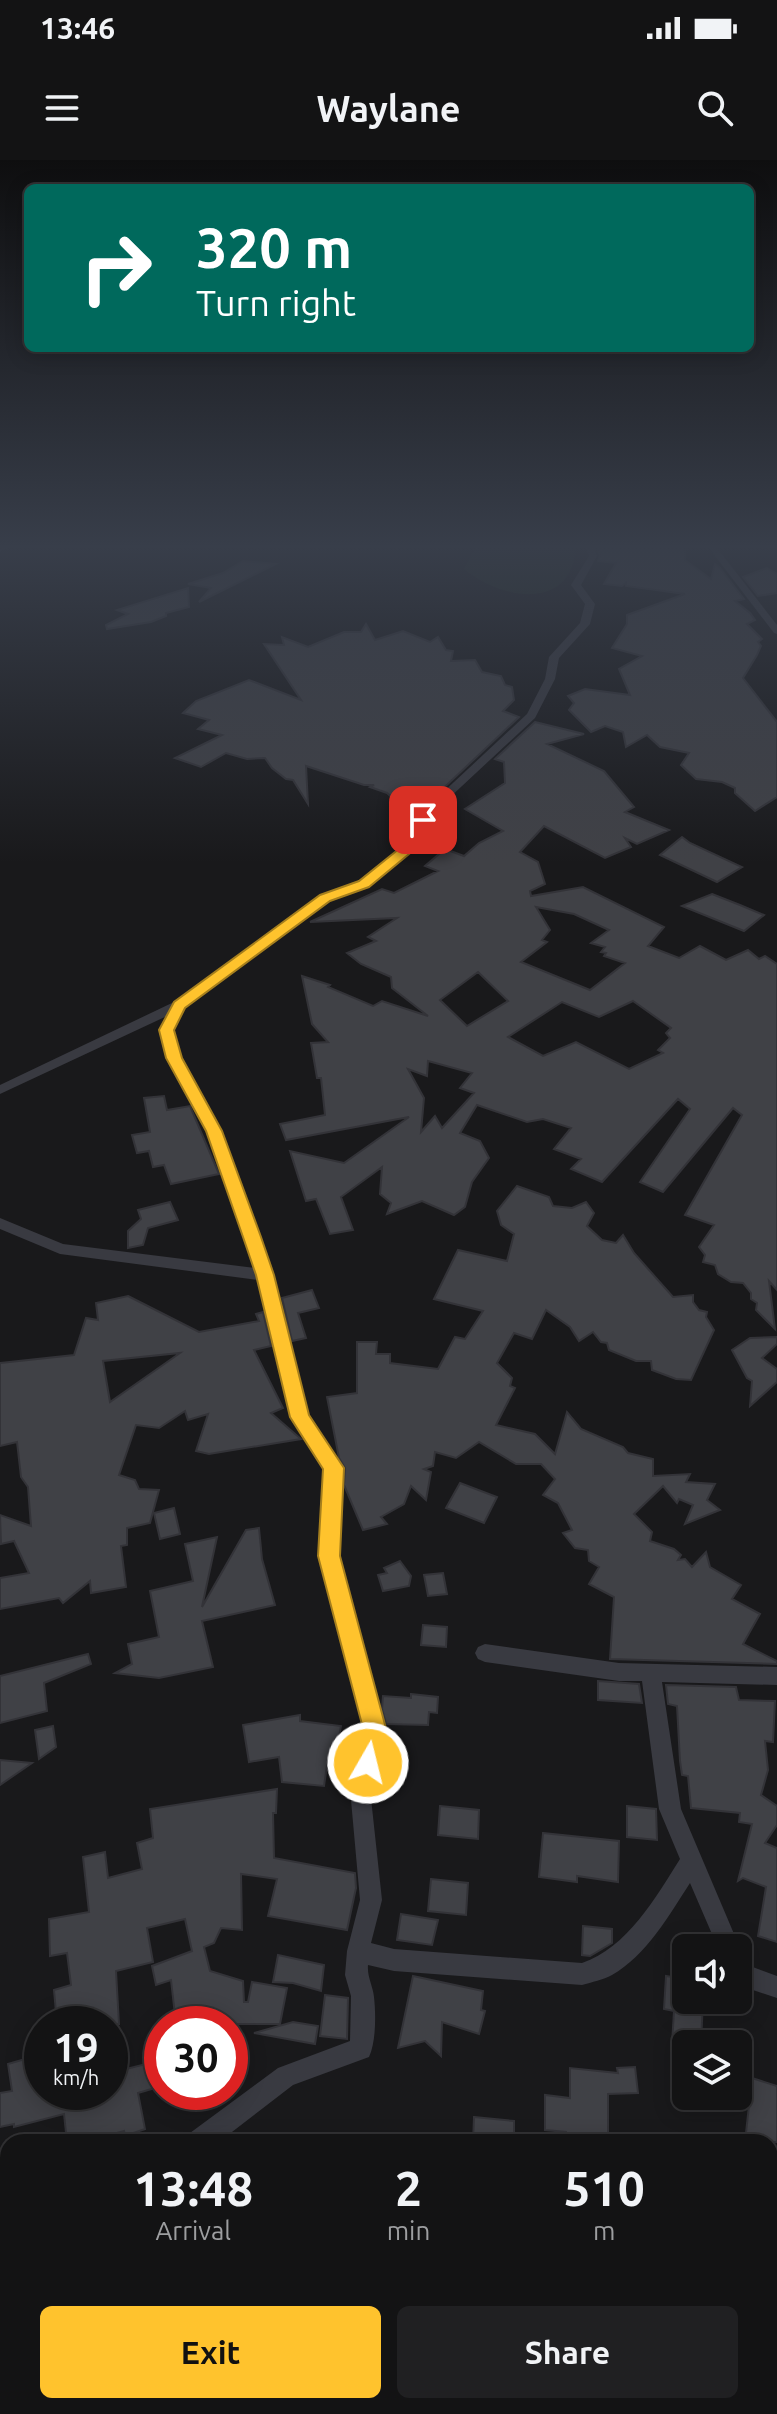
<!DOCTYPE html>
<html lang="en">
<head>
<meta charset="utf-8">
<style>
  :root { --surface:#131314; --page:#202022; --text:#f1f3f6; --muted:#9d9ea0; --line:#323234; --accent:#ffc32d }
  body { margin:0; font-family:Ubuntu,sans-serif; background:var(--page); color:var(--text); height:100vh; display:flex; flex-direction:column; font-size:30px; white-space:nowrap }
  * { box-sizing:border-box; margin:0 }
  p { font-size:26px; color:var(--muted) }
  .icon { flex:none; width:44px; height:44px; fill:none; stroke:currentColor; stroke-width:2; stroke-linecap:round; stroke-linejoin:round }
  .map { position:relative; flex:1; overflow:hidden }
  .details { position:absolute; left:0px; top:1974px; width:778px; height:280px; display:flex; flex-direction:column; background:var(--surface); border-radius:24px 24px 0 0; box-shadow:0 4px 20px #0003,0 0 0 2px var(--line) }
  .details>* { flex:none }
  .guide { position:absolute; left:24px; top:24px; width:730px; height:168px; border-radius:12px; box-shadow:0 4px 20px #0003,0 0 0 2px var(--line); background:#00695c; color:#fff; overflow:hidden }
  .tools { position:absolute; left:672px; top:1774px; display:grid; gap:16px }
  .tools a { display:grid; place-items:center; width:80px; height:80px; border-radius:12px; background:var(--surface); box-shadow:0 4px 20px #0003,0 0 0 2px var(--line); font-size:40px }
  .speed { position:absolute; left:24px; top:1846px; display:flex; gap:16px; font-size:40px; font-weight:700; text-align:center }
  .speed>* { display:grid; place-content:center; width:104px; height:104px; border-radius:50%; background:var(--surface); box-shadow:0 4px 20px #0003,0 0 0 2px var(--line); line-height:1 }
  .speed small { font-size:20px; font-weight:400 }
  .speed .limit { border:12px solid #d22; background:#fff; color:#111 }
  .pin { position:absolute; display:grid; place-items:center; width:68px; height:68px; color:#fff; margin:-34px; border-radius:16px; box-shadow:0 4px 12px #0006 }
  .me { position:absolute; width:88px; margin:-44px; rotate:8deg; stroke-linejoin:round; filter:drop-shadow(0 0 6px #0008) }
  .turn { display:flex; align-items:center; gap:28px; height:168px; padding:0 40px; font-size:36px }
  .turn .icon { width:104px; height:104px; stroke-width:2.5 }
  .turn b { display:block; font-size:56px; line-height:68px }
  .eta { display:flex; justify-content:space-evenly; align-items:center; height:136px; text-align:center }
  .eta b { font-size:48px; font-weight:600; line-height:56px }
  .action { display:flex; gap:16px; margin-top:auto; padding:16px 40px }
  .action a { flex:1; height:92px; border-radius:12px; background:var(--accent); color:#111; font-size:32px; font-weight:600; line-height:92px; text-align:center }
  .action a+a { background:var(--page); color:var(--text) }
  .status { display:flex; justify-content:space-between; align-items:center; height:56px; padding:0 40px; background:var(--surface); direction:ltr }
  .status svg { height:22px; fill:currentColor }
  header { display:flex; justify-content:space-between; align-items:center; height:104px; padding:0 40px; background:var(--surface); font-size:36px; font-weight:600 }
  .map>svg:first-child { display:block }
</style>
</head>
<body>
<div class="status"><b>13:46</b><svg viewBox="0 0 49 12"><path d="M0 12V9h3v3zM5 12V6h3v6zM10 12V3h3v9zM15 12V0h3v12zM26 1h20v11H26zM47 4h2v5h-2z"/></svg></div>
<header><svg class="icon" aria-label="menu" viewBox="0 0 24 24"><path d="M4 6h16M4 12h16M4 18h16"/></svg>Waylane<svg class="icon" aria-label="search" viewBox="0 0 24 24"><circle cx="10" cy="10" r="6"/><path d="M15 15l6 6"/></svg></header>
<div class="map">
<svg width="777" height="2254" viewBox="0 0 777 2254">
  <rect width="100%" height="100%" fill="#19191b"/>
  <path fill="#202a22" d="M475,388H576C571,452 501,440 464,409Z"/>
  <g fill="#404146" stroke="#333338" stroke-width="2" fill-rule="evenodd">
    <path d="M597,388L685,389V400L711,419L715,404L720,408L744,439L735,441L750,453L755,460L747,464L762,479L758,482L761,486L757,495L743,518L777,562V637L755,651L735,633V628L722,622L696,619L681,605L689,593L660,587L647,575L626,587L623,572L605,566L591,572L569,550L574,543L568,536L585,529L630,535L619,509L642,496L612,488L627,464V455L685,434L626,426V423L622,426L604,424L616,403L598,401L600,395Z"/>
    <path d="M243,401L276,404L199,442L211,428L188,424L223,413Z"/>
    <path d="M767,408L777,414V433L758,436L743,417Z"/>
    <path d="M188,428L189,447L166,453V456L151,462L107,469L106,465L128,454L117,450Z"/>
    <path d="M366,464L375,480L403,471L430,482L438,477L446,490L453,491L451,501L475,500L482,512L501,516L505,525L512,527L514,540L503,551L519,557L434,637L427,636L419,644L410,640L399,644L387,633L370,627L374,625H364L306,606L308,644L293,620L286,619L272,608L265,598L247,599L226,593L201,607L175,598L222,575L198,569L209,560L183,553L196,541L249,520L301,540L264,484L284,485L282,477L308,487L344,472H361Z"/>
    <path d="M535,562L584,574L547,584L604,611L634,647L625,652L669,670L637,684L625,678L631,687L605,698L544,666L520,692L538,702L545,724L530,731L531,736L583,727L664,767L648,786L679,798L700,786L726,800L748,790L759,799L765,796L777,804V1130L769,1121L775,1169L756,1150L757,1143L751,1139V1133L743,1123L731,1122L718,1114L715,1105L703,1102L705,1095L699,1087L714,1065L685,1055L742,955L733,948L663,1032L640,1022L690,949L678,939L602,1022L571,1009L581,999L554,989L571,968L543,959L527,962L477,945L460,973L480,981L489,998L472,1022L465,1047L454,1055L422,1041L387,1054L391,1043L380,1034L382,1007L341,1037L353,1070L330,1074L316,1039L306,1041L290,991L344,1003L409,957L286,980L280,964L325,955L321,918H317L311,883L328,882L312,864L302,816L330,825L328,827L373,846L382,841L428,856L392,828L391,817L361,804L347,793L376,781L368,777L397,758L310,762L382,729L394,733L438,711L425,706L445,689L464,696L479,683L503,671L465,649L505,623L504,602L495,599ZM536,747L574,754L609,770L591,783L605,787L601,792L606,793L604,796L625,803L590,830L521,802L547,782L542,780L550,770ZM478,812L508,841L467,866L440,840ZM633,841L671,868L666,873L670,878L658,890L663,893L629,909L576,882L543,896L508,877L562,842L599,857ZM428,901L472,913L460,928L474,933L442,968L435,956L421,972L424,938L408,909L427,916Z"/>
    <path d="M682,677L690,683L742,707L717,722L660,695Z"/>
    <path d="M712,734L740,745L764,755L744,771L682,746Z"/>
    <path d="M164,936L167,950L190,946L219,1014L171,1024L164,1005L153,1007L149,991L137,993L132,975L150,972L144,938Z"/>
    <path d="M517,1026L549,1037L553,1046L572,1048L586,1042L594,1053L587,1066L602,1080L616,1083L623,1075L634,1093L673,1137L693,1135V1142L699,1150L707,1152L706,1157L714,1170L691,1220L676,1219L652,1210L651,1201H636L609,1190L607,1183L601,1182L593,1172L579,1181L570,1167L546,1150L532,1179L514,1173L497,1203L512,1218L510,1226L515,1228L496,1265L535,1274L555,1294L567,1252L581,1269L623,1287L628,1293L653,1299V1316L690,1314L686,1322L715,1324L707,1340L720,1350L685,1364L693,1345L679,1339L677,1343L663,1326L634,1354L652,1372L650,1381L674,1389L681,1395L678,1400L685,1399L692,1407L706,1392L710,1407L741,1425L732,1439L760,1454L743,1484L777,1501V1504L610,1499L614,1437L589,1424L599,1407L589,1401L588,1390L575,1388L563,1373L572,1370L558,1343L543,1335L555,1319L541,1304H516L479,1282L456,1298L435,1292L433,1306L424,1309L431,1312L426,1340L411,1326L404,1344L381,1357L387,1364L363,1370L344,1325L345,1308L339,1298L327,1237L357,1233V1182H377L376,1194H390V1203L438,1209L455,1177L465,1179L483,1151L434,1139L458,1090L507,1101L514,1074L501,1065L497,1051Z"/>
    <path d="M170,1042L178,1060L148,1068L143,1085L128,1088V1071L141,1059L138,1050Z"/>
    <path d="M312,1130L319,1148L298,1153L306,1178L292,1181L282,1138Z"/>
    <path d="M128,1136L199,1172L259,1161L256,1154L263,1152L271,1186L254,1190L283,1248L271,1253L301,1279L209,1294L196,1291L208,1254L188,1260L185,1251L159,1268L136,1265L119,1315L135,1320L139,1329L159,1330L150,1363L127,1368V1385L121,1386L126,1427L91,1433L90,1421L63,1443L59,1438L0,1449V1418L29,1413L14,1381L1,1384L0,1355L31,1366L28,1327L21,1317L17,1282L0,1286V1203L74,1195L86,1158L98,1160L96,1143ZM180,1193L110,1242L103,1201Z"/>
    <path d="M777,1177V1184L762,1198L777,1209V1222L750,1246L752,1221L747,1218L732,1190L750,1178Z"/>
    <path d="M460,1323L497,1337L484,1363L446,1348Z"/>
    <path d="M174,1348L180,1374L160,1379L154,1353Z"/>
    <path d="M259,1368L262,1399L275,1445L202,1461L213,1507L159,1518L115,1513L132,1504L128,1484L159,1477L150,1431L193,1421L185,1384L217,1377L202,1447L246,1370Z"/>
    <path d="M400,1401L411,1416L409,1426L383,1431L378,1415L387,1413L384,1408Z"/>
    <path d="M443,1413L447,1434L428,1436L424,1415Z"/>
    <path d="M423,1465L447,1467L446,1487L421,1485Z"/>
    <path d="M88,1494L91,1504L44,1523L47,1551L0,1563V1516Z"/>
    <path d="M598,1521L639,1524L642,1543L598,1540Z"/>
    <path d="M666,1525L736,1527L739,1540L775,1541L773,1582L765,1581L768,1610L761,1635L777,1646V1665L765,1683L777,1688V1782L758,1776L766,1727L743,1718L738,1721L752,1664L739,1662L740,1653L691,1648L688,1616L682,1615L680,1601L677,1546L668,1544Z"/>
    <path d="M411,1534L438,1537L437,1553L429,1552L428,1565L386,1564L382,1549L383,1536L411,1538Z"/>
    <path d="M300,1555V1561L341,1566L336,1593L329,1592L324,1626L282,1622L279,1597L249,1602L243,1565Z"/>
    <path d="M53,1566L56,1587L39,1599L35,1570Z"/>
    <path d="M0,1600L32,1603L0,1625Z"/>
    <path d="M277,1629L276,1653H273L274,1698L355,1713L356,1728L347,1770L268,1756L277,1719L241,1714L242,1770L221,1768L214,1783L204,1787L210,1811L243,1821L244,1842H248L252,1822L287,1828L280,1864H176L171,1820L156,1825L152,1806L192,1791L185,1759L147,1768L153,1802L116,1811L119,1864H57L54,1830L71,1825L67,1793L50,1796L49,1759L89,1752L83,1697L105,1692L108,1718L142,1709L137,1683L153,1678L150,1649Z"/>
    <path d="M440,1646L479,1650L478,1679L438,1675Z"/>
    <path d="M627,1646L656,1649L657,1680L627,1677Z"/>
    <path d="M543,1673L619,1681L618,1722L577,1716V1722L539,1717Z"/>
    <path d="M431,1719L468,1723L466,1755L428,1751Z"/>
    <path d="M401,1754L438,1760L432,1785L397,1780Z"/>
    <path d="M583,1766L612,1769V1783L590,1796L582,1795Z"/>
    <path d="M278,1795L324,1805L321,1831L293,1823L273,1822Z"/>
    <path d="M413,1816L483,1831L481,1850L485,1851L479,1874L442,1862L441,1896L425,1881L398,1888Z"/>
    <path d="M666,1816L686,1819V1840H703L701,1884H672L674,1851L664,1849Z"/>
    <path d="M325,1835L348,1838L347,1879L320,1876Z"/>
    <path d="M293,1862L318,1866L315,1884L254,1873Z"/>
    <path d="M42,1894V1932H110V1913L162,1900V1926L138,1933L145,1969L125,1976L124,1971L84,1982H67L64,1954L14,1967V1964L0,1967V1933L12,1931L8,1904Z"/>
    <path d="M635,1907L638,1933L608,1934V1978L587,1977V1982H567L566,1972L545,1970V1935L570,1938V1908L618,1913L617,1908Z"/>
    <path d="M752,1918L777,1926V1982H745Z"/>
    <path d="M474,1957L514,1961V1982H473Z"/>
  </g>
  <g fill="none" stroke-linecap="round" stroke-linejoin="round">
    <g fill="#393a41" fill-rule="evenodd">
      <path d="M0,388H7L0,392Z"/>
      <path d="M586,388H594L597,396L581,425L595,444L590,464L559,498L555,519L535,558L447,640L429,661L425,679L368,727L329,741L184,847L173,870L181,898L221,971L273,1115L308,1256L342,1308L338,1396L386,1576L370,1629L382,1740L371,1783L394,1789L582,1803C627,1788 656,1737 680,1699L659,1649L642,1521H619L485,1502L478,1499L475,1493L478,1487L485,1484L619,1503L777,1507V1525L662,1522L681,1649L740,1788L738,1793V1788H718L690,1723C670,1754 646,1796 612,1815C603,1820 592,1822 582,1825L394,1811L368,1805C367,1817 373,1826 374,1837C376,1855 376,1882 369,1897L293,1925L219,1982H187L190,1973L278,1908L350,1881L351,1836L345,1815L347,1791L360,1740L350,1629L366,1576L320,1396L324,1309L291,1257L258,1120L60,1094L0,1069V1058L63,1084L255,1108L207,971L167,898L159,870L167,856L0,934V925L174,842L321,735L360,721L415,676L417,660L439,636L527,554L545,519L549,497L580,463L585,444L571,425L589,396Z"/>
      <path d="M709,388H717L777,465V474L774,473Z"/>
      <path d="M738,1796L746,1799L750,1806L777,1816V1838L738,1825Z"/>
      <path d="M8,2119V2154L0,2157V2122Z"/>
      <path d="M777,2191V2222L770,2225V2194Z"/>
      <path d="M726,2246H757L753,2254H722Z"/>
    </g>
  </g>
  <linearGradient id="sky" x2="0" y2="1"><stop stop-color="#0e0e0f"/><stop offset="0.55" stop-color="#383e4a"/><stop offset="1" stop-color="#383e4a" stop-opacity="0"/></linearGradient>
  <rect width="777" height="703" fill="url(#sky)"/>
  <path fill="#ffc32d" stroke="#a67f1d" stroke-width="2" d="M419,657L430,660L426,680L369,727L330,741L185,848L174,870L182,898L222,971L261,1077L274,1115L309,1255L344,1308L340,1396L388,1576L377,1610L368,1614L360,1610L356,1603L365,1576L318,1396L323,1309L290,1257L256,1115L243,1077L206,971L166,898L159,870L174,842L320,735L359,721L415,676Z"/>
</svg>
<div class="tools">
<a><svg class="icon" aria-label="sound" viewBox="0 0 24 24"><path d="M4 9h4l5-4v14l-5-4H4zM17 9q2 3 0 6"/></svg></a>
<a><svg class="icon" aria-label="layers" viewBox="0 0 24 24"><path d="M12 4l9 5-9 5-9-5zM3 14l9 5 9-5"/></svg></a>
</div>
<div class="speed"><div>19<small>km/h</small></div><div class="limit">30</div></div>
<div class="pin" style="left:423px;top:660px;background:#d93025"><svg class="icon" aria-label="arrive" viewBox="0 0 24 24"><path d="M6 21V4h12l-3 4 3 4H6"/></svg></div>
<svg class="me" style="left:368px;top:1603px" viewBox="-20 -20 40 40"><circle r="17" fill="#ffc32d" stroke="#fff" stroke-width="3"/><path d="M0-11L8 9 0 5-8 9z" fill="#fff"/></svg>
<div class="guide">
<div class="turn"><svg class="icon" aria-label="right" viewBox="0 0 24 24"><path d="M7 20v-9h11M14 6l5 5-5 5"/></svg><div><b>320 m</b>Turn right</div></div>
</div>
<section class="details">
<div class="eta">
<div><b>13:48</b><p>Arrival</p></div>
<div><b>2</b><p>min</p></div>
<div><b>510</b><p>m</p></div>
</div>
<div class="action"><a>Exit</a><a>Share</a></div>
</section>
</div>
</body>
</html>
